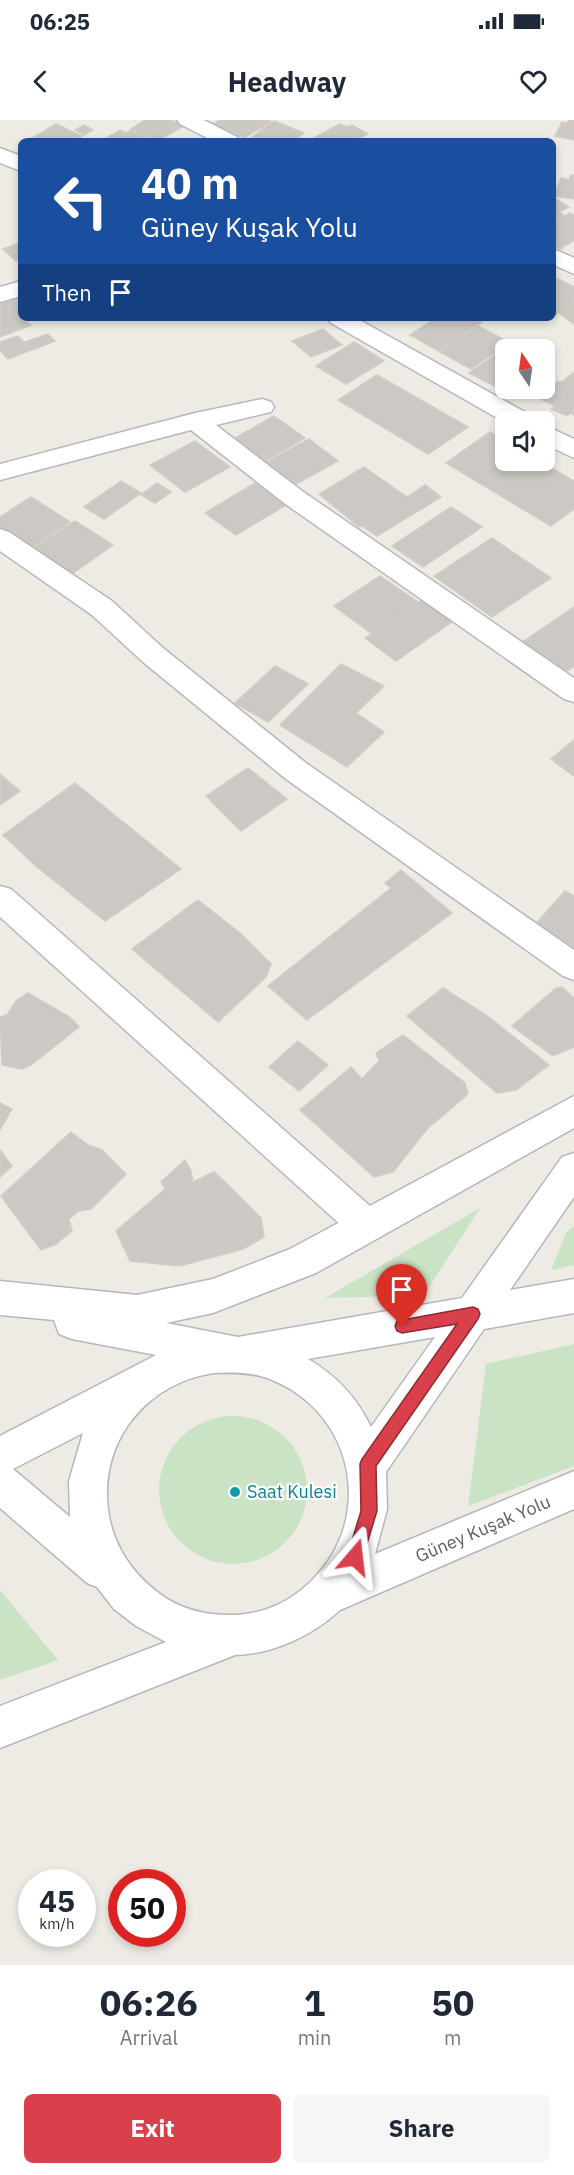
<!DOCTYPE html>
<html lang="en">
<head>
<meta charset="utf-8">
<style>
  :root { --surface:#fff; --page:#f6f6f7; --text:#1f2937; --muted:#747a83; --accent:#d9404c }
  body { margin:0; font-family:"IBM Plex Sans",sans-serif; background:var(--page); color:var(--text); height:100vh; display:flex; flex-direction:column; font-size:22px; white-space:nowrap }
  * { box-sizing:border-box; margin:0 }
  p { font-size:20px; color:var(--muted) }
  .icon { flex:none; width:33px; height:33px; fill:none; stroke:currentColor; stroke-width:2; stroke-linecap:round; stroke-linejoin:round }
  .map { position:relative; height:1845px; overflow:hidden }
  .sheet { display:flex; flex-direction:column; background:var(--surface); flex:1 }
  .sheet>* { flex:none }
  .hud { position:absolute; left:18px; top:18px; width:538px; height:183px; border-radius:9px; box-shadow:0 3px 9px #0003; background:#1a4fa0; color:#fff; overflow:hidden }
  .needle { width:39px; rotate:347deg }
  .fabs { position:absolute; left:495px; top:219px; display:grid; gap:12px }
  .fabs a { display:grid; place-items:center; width:60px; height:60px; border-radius:9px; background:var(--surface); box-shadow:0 3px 9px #0003; font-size:30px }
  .speed { position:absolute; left:18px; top:1749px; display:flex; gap:12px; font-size:30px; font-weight:700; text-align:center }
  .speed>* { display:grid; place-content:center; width:78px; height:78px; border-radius:50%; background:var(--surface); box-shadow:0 3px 9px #0003; line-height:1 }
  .speed small { font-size:15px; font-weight:400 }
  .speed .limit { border:9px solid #d22; background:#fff; color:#111 }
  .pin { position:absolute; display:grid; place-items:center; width:51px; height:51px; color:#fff; margin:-62px -26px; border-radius:50% 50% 50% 0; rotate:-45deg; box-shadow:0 0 6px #0007 }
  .pin .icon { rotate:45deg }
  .me { position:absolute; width:66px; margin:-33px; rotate:17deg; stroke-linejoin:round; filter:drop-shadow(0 0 4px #0008) }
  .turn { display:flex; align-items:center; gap:21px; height:126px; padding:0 24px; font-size:27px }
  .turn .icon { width:78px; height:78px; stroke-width:2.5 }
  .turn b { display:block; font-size:42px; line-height:51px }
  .then { display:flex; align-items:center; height:57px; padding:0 24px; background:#0003; gap:12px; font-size:22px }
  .eta { display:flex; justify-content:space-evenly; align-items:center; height:102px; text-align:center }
  .eta b { font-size:36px; font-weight:700; line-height:42px }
  .button { display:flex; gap:12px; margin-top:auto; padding:12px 24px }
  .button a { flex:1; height:69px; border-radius:9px; background:var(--accent); color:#fff; font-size:24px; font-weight:700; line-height:69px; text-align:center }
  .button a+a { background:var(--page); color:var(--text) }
  .status { display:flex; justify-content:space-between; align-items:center; height:42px; padding:0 30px; background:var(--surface); direction:ltr }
  .status svg { height:16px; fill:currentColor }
  header { display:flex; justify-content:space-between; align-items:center; height:78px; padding:0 24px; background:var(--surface); font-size:27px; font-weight:700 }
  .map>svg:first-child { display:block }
</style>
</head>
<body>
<div class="status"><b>06:25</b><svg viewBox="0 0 49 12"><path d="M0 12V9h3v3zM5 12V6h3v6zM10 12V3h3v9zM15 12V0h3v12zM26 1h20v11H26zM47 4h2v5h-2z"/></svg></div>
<header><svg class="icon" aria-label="back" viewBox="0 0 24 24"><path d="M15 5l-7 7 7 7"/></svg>Headway<svg class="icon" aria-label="heart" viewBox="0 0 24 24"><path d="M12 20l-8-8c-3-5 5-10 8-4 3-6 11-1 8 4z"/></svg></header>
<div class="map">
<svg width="574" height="1845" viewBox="0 0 574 1845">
  <rect width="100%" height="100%" fill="#eeebe5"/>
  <g fill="#c9e3c4">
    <path d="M480,1088L424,1175L325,1178Z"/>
    <path d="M574,1106V1145L551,1150L567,1111Z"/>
    <path d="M574,1224V1346L468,1386L486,1244Z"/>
    <circle cx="233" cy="1370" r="74"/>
    <path d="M0,1470L58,1540L0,1560Z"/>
  </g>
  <g fill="#ccc8c4" stroke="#d2ccc4" stroke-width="1.5">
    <path d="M145,0H171L184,6L157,21L131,9Z"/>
    <path d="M220,0H268L271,2L244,18L213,4Z"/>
    <path d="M569,0H574V20L555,16L562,2L567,3Z"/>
    <path d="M274,1L304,13L294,21L248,20Z"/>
    <path d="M56,4L82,16L74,21H27Z"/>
    <path d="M340,4L347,7L352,5L368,14L353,21H308Z"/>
    <path d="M84,5L93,10L84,15L75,10Z"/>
    <path d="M120,10L126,13L131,10L155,21H101Z"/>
    <path d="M571,55H574V79L554,76L561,58L569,60Z"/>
    <path d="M554,78L569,87L559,92L564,95L554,101Z"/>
    <path d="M570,93L574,95V120L560,129L554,125V102Z"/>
    <path d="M21,122V139L16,141L3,129Z"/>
    <path d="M554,157L574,167V182L554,196Z"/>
    <path d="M16,178L21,182V198L31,205L0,217V184Z"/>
    <path d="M574,182V204L559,193Z"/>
    <path d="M436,198H475L482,202L439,231L410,215Z"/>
    <path d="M478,206L509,222L471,249L440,232Z"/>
    <path d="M323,209L342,225L311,237L292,221Z"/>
    <path d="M48,214L55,221L32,230L25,222Z"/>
    <path d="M18,216L31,230L8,239L0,230V222Z"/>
    <path d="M354,222L384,241L346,264L316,246Z"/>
    <path d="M506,227L512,230H506V265L500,269L469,253Z"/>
    <path d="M574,252V295L571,293L567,296L551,289L555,286L541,279L554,268L550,267L558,261L562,262Z"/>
    <path d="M377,255L468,307L428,334L338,280Z"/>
    <path d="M274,296L305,318L265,341L235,318Z"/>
    <path d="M490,312L506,322V340H538L574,361V389L551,406L446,343Z"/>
    <path d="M309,319L338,341L296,364L266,342Z"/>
    <path d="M195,321L230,347L185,372L150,345Z"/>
    <path d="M364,347L407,377L425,365L441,377L377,416L362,406L359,407L319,374Z"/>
    <path d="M121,361L141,373L104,399L84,387Z"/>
    <path d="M157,363L171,372L155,383L141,375Z"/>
    <path d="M255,363L286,385L236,415L205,393Z"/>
    <path d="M31,377L70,402L32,428L0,407V397Z"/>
    <path d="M451,387L482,407L423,447L392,426Z"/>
    <path d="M75,401L113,425L72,454L33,429Z"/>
    <path d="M492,418L551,458L492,497L434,456Z"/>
    <path d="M380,456L418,482L371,513L334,486Z"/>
    <path d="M422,480L453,501L396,541L365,518Z"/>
    <path d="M574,487V546L563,554L521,523Z"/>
    <path d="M341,544L384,566L356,593L384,612L347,647L280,605Z"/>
    <path d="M275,546L308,564L268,602L235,583Z"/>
    <path d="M574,620V656L551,639Z"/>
    <path d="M248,648L287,679L241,711L206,676Z"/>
    <path d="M0,654L20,671L0,685Z"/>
    <path d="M75,663L181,749L105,801L37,747L3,715Z"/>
    <path d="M401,750L452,793L307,900L268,866L391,768L385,763Z"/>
    <path d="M565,771L574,776V828L570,832L534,806Z"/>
    <path d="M198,780L240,813L271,844L266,857L218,902L132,829Z"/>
    <path d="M562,867L574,878V927L553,936L512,906L555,869Z"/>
    <path d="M443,868L486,895L549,945L516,970L497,973L407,896Z"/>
    <path d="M28,873L71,898L79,907L31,945L22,949L2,945L0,897L7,895L16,881Z"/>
    <path d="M403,915L465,963L468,974L427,1009L393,1052L374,1057L300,990L351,947L362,959L379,941L376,933Z"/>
    <path d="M298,921L328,945L299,971L269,947Z"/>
    <path d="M0,983L12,989L0,1010Z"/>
    <path d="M71,1012L88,1025L102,1030L126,1054L91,1089L79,1091L69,1099L72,1111L56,1124L41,1130L1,1076Z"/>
    <path d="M0,1030L12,1046L0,1057Z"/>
    <path d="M185,1040L191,1051L193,1062L214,1052L224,1061L261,1098L264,1117L243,1129L180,1146L130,1141L116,1111L165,1069L161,1062Z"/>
  </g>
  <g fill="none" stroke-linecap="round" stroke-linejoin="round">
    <g stroke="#b6b8bb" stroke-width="3">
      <g id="minor">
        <path d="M177,0H204L237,17L241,21H213L180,4Z"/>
        <path d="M0,28L21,36V51L0,43Z"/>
        <path d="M554,129L574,138V154L554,145Z"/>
        <path d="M21,161V176L0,182V167Z"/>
        <path d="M327,198H356L532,296L535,302L506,303L331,203Z"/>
        <path d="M262,279L271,282L274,287L271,292L216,305L302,371L574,558V582L564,579L284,383L191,310L0,360V344L195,293Z"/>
        <path d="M544,305L574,319V338L544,324Z"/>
        <path d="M0,409L9,412L112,481L163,528L306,643L574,830V860L563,856L286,659L143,542L92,495L0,431Z"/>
        <path d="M0,766L11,769L379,1094L384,1105L379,1116L366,1121L353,1116L0,797Z"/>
      </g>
    </g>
    <g stroke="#b4b8bb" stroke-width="3">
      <path id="secondary" d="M574,976V1008L316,1153L213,1193L166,1203L238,1217L462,1178L562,1037L574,1033V1077L510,1170L574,1159V1193L484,1209L386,1352L387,1389L375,1434L574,1351V1389L340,1490C312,1516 273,1534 235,1535L0,1628V1586L166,1522L136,1506L114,1489L97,1467L87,1463L0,1388V1316L156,1235L72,1219L59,1214L54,1200L0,1195V1161L137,1175L213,1159L290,1129ZM435,1217L371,1307C357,1278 337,1256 308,1239ZM214,1253C233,1252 254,1252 272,1260C358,1295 375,1405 307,1465C287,1483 264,1493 237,1495C209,1496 183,1491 160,1474C127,1450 107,1415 107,1374C107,1311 153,1262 214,1253ZM83,1313L69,1361L70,1397L13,1349Z"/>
    </g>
    <use href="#minor" fill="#fff" fill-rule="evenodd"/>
    <use href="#secondary" fill="#fff" fill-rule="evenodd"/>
  </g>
  <path fill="#d9404c" stroke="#8d2a31" stroke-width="1.5" d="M473,1187L478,1189L480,1194L478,1199L376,1346L377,1391L361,1443L355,1445L349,1443L347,1437L361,1391L360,1344L362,1339L457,1204L402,1213L397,1211L395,1206L397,1201Z"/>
  <circle fill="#0f9aa8" stroke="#fff" stroke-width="2" cx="235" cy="1372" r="6"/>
  <g text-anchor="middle" stroke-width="4.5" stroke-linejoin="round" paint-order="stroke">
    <g font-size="18" fill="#0d838f" stroke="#fff" text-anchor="start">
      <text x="247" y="1378">Saat Kulesi</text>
    </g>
    <g font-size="18" fill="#5d6164" stroke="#fff">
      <text transform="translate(483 1409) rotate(-23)" y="6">Güney Kuşak Yolu</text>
    </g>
  </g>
</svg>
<div class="fabs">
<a><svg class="needle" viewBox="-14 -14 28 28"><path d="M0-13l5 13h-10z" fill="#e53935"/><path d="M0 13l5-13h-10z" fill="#747a83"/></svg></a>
<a><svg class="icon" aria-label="sound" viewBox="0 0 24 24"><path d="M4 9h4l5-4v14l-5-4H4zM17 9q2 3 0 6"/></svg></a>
</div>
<div class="speed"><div>45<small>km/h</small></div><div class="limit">50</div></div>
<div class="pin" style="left:402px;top:1206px;background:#d93025"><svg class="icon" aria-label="arrive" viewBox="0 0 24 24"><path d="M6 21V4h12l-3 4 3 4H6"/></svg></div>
<svg class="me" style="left:355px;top:1437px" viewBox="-20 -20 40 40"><path d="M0-17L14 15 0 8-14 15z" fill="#d9404c" stroke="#fff" stroke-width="4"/></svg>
<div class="hud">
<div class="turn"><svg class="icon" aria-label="left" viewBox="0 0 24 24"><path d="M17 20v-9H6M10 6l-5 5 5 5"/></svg><div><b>40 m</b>Güney Kuşak Yolu</div></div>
<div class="then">Then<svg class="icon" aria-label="arrive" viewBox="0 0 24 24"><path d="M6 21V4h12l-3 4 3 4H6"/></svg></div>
</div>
</div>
<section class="sheet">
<div class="eta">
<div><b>06:26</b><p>Arrival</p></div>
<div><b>1</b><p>min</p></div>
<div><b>50</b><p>m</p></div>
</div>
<div class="button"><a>Exit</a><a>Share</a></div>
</section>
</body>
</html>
